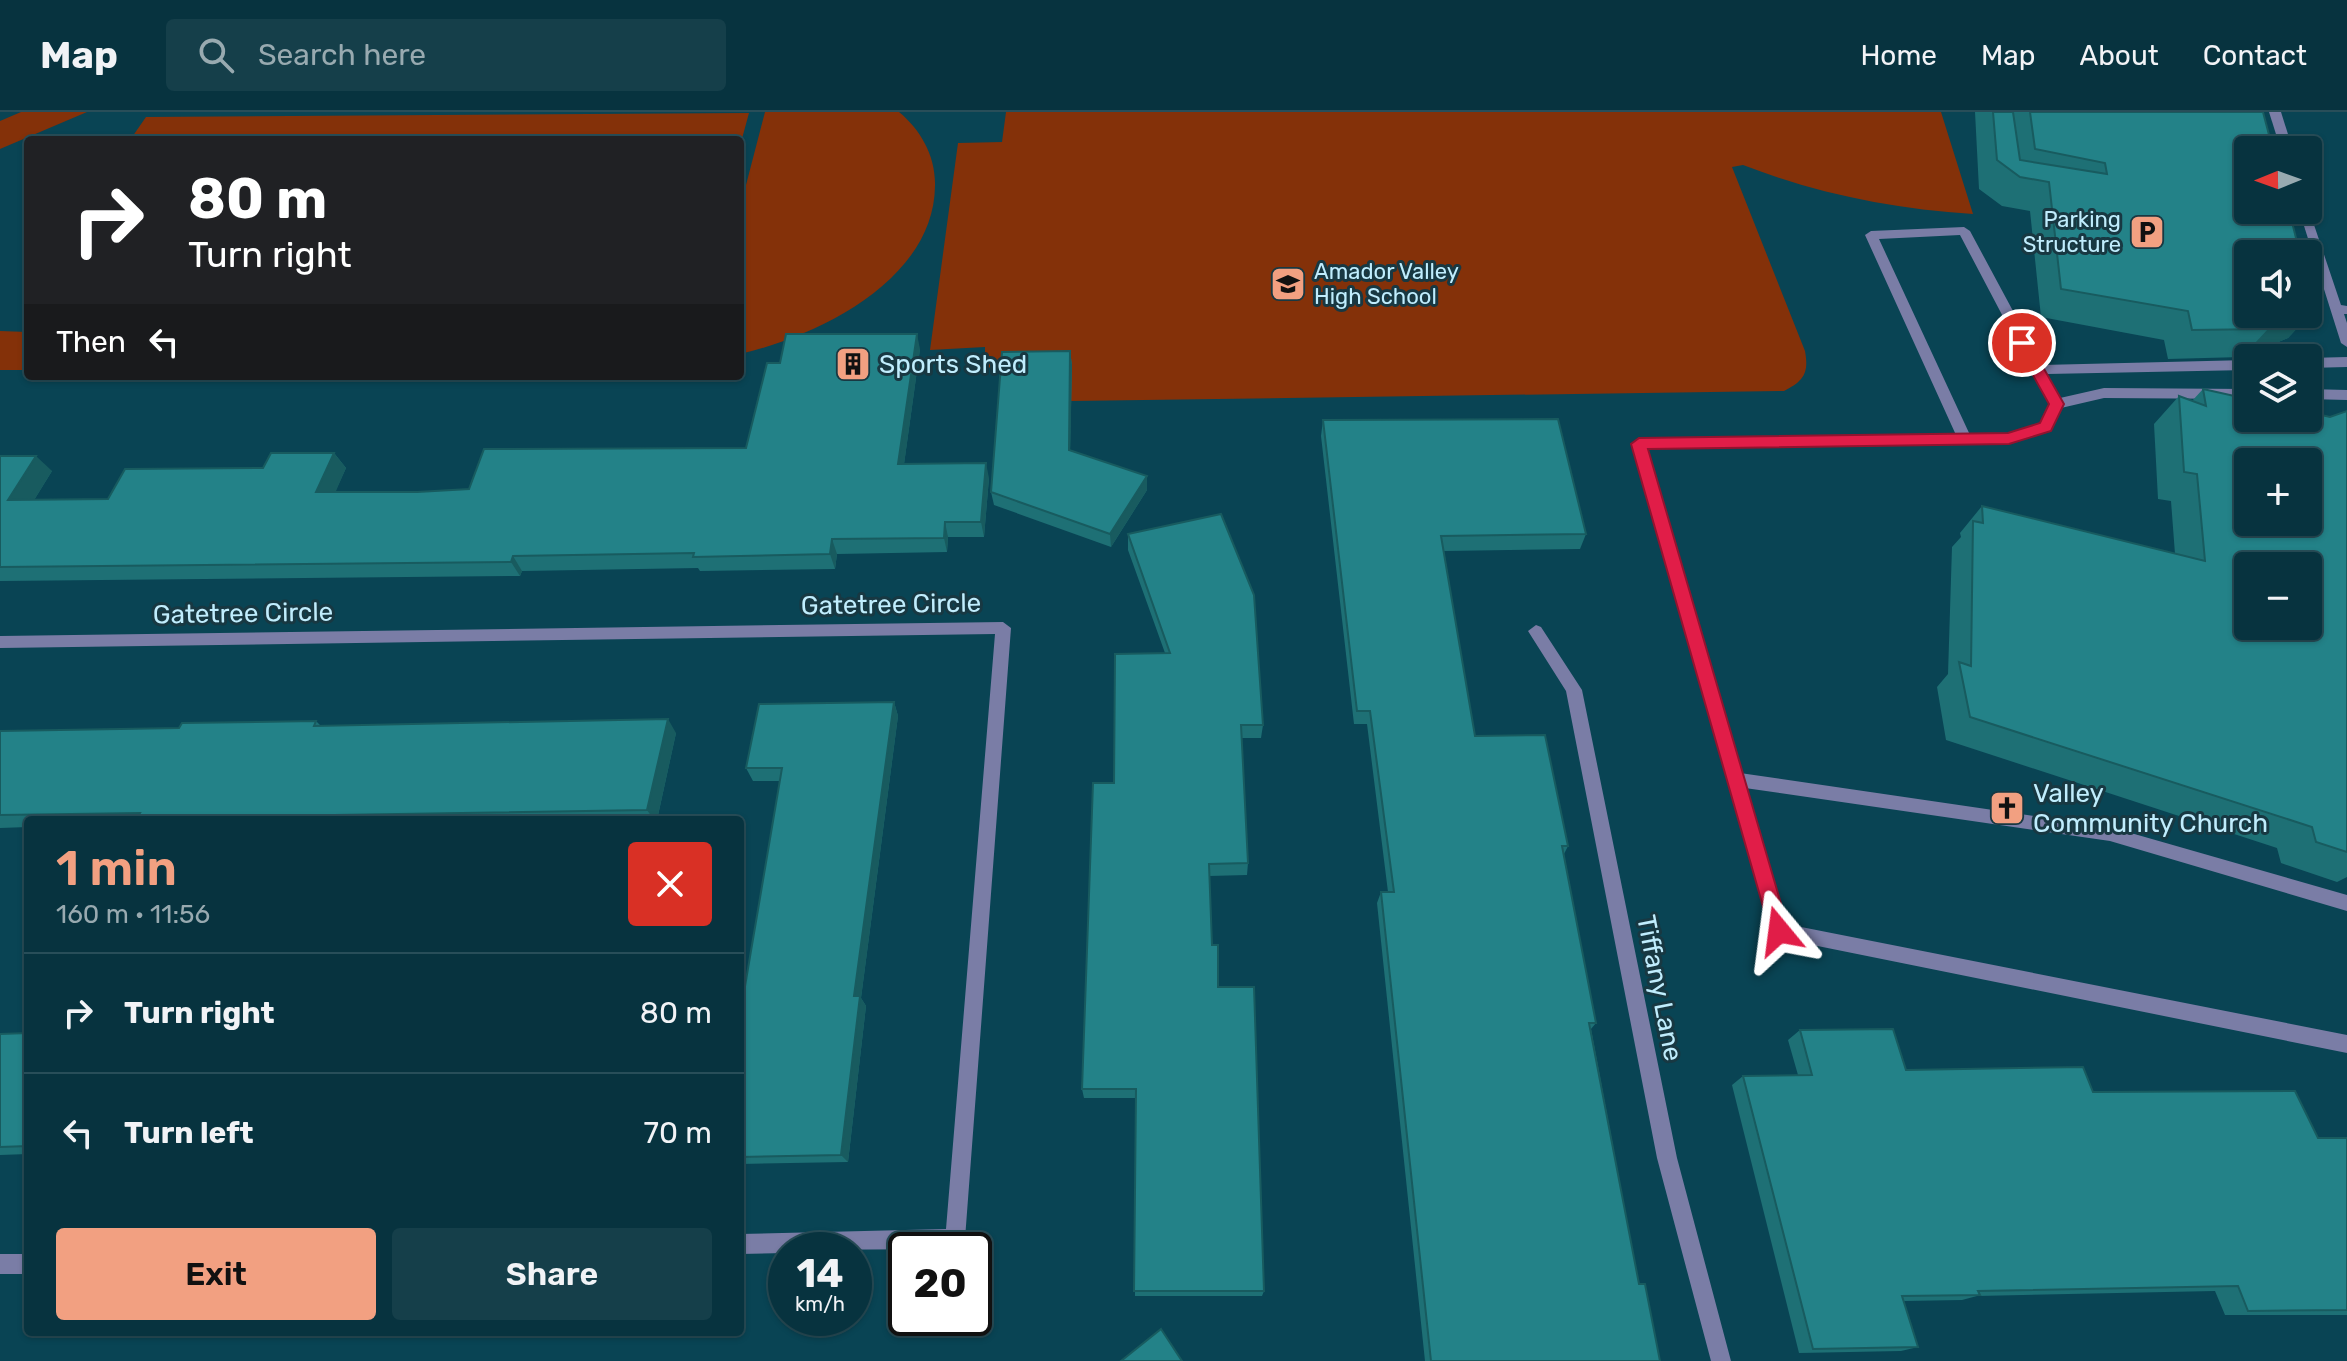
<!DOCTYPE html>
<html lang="en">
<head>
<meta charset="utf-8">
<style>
  :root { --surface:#07333f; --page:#153f4a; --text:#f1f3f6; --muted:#98aab0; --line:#284e59; --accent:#f2a081 }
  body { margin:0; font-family:Rubik,sans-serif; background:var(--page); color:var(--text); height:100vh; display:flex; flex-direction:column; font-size:30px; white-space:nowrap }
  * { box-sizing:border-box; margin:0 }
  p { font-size:26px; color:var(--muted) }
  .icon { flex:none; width:44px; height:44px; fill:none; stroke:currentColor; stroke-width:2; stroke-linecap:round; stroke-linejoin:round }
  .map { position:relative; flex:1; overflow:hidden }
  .panel { position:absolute; left:24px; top:704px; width:720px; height:520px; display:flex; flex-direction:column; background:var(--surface); border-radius:8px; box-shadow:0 2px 6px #0004,0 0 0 2px var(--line) }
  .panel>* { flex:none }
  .banner { position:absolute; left:24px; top:24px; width:720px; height:244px; border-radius:8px; box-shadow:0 2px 6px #0004,0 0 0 2px var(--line); background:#202124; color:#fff; overflow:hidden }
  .needle { width:52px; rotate:269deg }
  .buttons { position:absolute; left:2234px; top:24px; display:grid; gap:16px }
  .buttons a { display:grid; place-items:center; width:88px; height:88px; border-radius:8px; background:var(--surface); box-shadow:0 2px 6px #0004,0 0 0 2px var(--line); font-size:40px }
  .speed { position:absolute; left:768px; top:1120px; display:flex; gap:16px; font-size:40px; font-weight:700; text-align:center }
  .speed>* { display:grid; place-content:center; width:104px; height:104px; border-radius:50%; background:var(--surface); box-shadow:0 2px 6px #0004,0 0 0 2px var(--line); line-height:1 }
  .speed small { font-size:20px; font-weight:400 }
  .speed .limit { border:4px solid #111; border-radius:12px; background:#fff; color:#111 }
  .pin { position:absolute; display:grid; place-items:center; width:68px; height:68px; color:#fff; margin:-34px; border:4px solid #fff; border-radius:50%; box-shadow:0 2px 8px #0007 }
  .me { position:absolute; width:88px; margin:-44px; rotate:344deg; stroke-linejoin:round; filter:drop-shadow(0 0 6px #0008) }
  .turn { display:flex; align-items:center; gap:28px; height:168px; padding:0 32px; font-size:36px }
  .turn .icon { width:104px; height:104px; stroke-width:2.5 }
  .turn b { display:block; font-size:56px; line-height:68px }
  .then { display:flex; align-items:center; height:76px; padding:0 32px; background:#0003; gap:16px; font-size:30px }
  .round { display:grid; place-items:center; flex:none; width:84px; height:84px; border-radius:8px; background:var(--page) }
  .headline { display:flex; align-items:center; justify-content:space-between; height:136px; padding:0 32px }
  h1 { font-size:48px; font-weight:600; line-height:60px; color:var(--accent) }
  .button { display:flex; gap:16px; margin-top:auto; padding:16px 32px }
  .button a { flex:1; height:92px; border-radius:8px; background:var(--accent); color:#111; font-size:32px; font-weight:600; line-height:92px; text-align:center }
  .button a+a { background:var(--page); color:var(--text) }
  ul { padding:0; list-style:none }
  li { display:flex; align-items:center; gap:24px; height:120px; padding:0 32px; border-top:2px solid var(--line) }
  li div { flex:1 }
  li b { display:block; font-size:30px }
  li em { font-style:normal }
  header { display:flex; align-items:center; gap:48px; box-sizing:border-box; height:112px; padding:0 40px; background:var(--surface); border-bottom:2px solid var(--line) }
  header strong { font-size:38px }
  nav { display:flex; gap:44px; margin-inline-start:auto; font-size:28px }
  .search { width:560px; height:72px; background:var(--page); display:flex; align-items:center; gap:20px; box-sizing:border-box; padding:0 28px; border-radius:8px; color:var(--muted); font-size:30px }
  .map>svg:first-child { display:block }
</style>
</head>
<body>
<header>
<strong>Map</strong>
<div class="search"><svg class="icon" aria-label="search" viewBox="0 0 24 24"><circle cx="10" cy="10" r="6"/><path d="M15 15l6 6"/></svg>Search here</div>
<nav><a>Home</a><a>Map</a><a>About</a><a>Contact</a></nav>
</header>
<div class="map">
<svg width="2347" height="1249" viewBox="0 0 2347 1249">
  <rect width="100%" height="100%" fill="#094454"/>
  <g fill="#843109">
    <path d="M21,0H87L0,37V9Z"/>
    <path d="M765,0H899C921,18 936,45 935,74C934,168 818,224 740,242V96Z"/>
    <path d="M1006,0H1941L1973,102C1893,97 1818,82 1743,53L1732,55L1805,239C1809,261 1804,269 1784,279L1071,289L1004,254L985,256V235L930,238L958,31L1002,30Z"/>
    <path d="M749,1L740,34V28H130L146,5Z"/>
    <path d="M0,219L28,220V258H0Z"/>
  </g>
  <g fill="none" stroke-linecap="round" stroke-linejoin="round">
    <g fill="#7a7da6" fill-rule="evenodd">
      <path d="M2269,0H2281L2293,38H2281Z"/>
      <path d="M2308,95L2341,193L2347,194V202H2344L2347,211V235L2341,231L2299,98H2308Z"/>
      <path d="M1964,115L1970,119L2042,253L2248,248V258L2047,262L2060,286L2104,276L2248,277V287L2104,286L2061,296L2051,318L2009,332L1647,337L1740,661L2110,715L2347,783V799L2110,729L1745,676L1786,812L2347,923V941L1773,825L1632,332L1639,327L1956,323L1865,123L1871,119ZM1960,123L2049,292L2041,312L2009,322L1970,323L1879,127Z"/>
      <path d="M2347,245V255L2308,256V246Z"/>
      <path d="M2308,277L2347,278V288L2308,287Z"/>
    </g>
    <g fill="#7a7da6" fill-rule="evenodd">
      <path d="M1003,510L1011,516L965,1127L962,1134L955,1137L786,1138V1141L740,1142V1122L946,1117L995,522L0,536V524Z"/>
      <path d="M1536,513L1541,515L1582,578L1677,1046L1731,1249H1711L1657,1046L1566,579L1528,519Z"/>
      <rect x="0" y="1142" width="28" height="20"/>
    </g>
  </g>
  <g fill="#1e7075">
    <path d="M1975,0H2263L2315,197L2288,226L2242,245L2168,247L2164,228L2041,205L2030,99L2002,94L1979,77Z"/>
    <path d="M920,237L904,352L989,366L984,425H948L947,440L837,442L835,457L700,459L698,456L522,459L520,464L0,469V344L52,359L34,388L108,387L334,341L346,356L335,380H417L469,377L746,336L780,251Z"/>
    <path d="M1070,239L1072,253L1070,338L1147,364V378L1111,435L994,393L991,380Z"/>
    <path d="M2203,277L2330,305L2347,299V765L2337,770L2281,751L2277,736L1946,628L1937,575L1948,562L1952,435L1961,425L1960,421L1982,394L2175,442L2171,389L2158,387L2154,312L2179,284L2192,289Z"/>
    <path d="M1323,308L1586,422L1580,437L1444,439L1475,624L1568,734L1564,742L1596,911L1591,917L1639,1172L1660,1249H1425L1377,791L1381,780H1388L1367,612H1354L1321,324Z"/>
    <path d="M1128,422L1263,613L1261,626H1241L1248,751L1247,763L1209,764L1212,833L1264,1179L1262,1184H1135L1136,986H1084L1082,977L1114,671L1165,541L1128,438Z"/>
    <path d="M894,590L898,604L861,886L866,894L848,1050L740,1052V886H743L780,669H753L746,656Z"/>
    <path d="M316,609L321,614L676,621L657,708H28V715L0,716V619L179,616Z"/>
    <path d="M1800,918L1906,958L2093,980L2318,1026H2347V1203H2225L2215,1179L1977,1184L1962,1188L1904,1189L1918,1235L1901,1239L1799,1241L1732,973L1743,964L1798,963L1788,928Z"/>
    <path d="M28,921V1042L0,1043V922Z"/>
  </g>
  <g fill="#185b5f">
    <path d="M2315,197L2288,226L2242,245L2268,217L2304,202H2308V200Z"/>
    <path d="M917,222L920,237L902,367L898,352Z"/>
    <path d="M1070,239L1072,253L1070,351L1069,338Z"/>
    <path d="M334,341L346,356L329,395L316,380Z"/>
    <path d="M36,344L52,359L25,403L8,388Z"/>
    <path d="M986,351L989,366L984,425L981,410Z"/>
    <path d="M1147,364V378L1111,435L1110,422Z"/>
    <path d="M945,410L948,425L947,440L944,426Z"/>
    <path d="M832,427L837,442L835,457L830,442Z"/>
    <path d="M513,444L522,459L520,464L511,450Z"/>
    <path d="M894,590L898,604L861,886L866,894L848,1050L841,1043L854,884Z"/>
    <path d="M668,607L676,621L657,708H654L647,698Z"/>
  </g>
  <g fill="#238288" stroke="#185b5f" stroke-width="2" fill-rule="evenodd">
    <path d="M1993,0H2013L2020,48L2107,62L2105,51L2035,37L2030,0H2263L2273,38H2248V98H2289L2300,142H2248V202H2304L2268,217L2192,218L2188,199L2061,177L2049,70L2020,65L1997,48Z"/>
    <path d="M2308,172L2315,197L2308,200Z"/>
    <path d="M786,222H917L898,352L986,351L981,410H945L944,426L832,427L830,442L693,445L694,441L513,444L511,450L0,455V344H36L8,388L108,387L125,357L263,356L271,341H334L316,380H417L469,377L484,337L746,336L767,251H780Z"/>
    <path d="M1070,239L1069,338L1147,364L1110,422L991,380L1002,240Z"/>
    <path d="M2203,277L2248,287V306H2308V300L2330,305L2347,299V740L2316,730L2312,715L1970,605L1959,550L1971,554L1973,409L1983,411L1982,394L2205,449L2197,362L2184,360L2179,284L2206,294ZM2248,350H2308V410H2248ZM2248,454H2308V514H2248Z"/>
    <path d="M1558,307L1586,422L1441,424L1475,624L1545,623L1568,734H1562L1596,911H1589L1639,1172H1645L1660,1249H1431L1381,780H1394L1370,599H1357L1323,308Z"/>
    <path d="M1221,402L1254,483L1263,613H1241L1248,751L1209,752L1212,833H1218V875H1254L1264,1179H1134L1136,977H1082L1093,671H1114L1115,542L1170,541L1128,422Z"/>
    <path d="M894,590L854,884H860L841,1043L740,1045V886H743L782,656H746L759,592Z"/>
    <path d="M668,607L647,698L137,706L140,701L0,703V619L179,616L182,611L316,609L314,614Z"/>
    <path d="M1893,917L1906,958L2083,955L2093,980L2295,979L2318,1026H2347V1198L2248,1199L2238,1174L1978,1179L1980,1183L1902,1184L1918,1235L1813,1237L1743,964L1812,963L1800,918Z"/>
    <path d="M28,921V1034L0,1035V922Z"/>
    <path d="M1161,1217L1182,1249H1121Z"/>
  </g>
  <path fill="#e11d48" stroke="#92132f" stroke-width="2" d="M2022,226L2027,227L2064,292L2051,319L2009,332L1648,337L1789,819L1786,826H1772L1631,332L1639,326L2008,321L2040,311L2049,292L2015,231Z"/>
  <defs>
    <g id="parking-square" transform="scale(1.8)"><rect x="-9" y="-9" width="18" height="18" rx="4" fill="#f2a081" stroke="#183842"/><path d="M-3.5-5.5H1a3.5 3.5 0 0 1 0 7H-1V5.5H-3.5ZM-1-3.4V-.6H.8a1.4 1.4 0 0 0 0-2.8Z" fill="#111"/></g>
    <g id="school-square" transform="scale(1.8)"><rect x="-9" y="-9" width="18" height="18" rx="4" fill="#f2a081" stroke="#183842"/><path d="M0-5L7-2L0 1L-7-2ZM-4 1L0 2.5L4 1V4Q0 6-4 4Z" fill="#111"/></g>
    <g id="building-square" transform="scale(1.8)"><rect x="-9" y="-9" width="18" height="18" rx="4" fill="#f2a081" stroke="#183842"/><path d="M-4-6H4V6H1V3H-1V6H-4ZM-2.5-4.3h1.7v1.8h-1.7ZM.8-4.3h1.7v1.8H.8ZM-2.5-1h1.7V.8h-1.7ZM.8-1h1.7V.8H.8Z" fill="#111"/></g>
    <g id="church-square" transform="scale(1.8)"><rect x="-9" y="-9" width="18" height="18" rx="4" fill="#f2a081" stroke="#183842"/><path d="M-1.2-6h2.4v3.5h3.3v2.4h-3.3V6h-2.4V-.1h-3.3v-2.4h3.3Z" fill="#111"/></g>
  </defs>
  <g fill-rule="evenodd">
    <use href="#parking-square" x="2147" y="120"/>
    <use href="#school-square" x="1288" y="172"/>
    <use href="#building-square" x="853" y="252"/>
    <use href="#church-square" x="2007" y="696"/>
  </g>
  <g text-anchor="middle" stroke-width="6" stroke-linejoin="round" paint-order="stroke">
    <g font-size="22" fill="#c0edfd" stroke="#183842" text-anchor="end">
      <text x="2121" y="115">Parking<tspan x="2121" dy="25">Structure</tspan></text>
      <text x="1314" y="167" text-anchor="start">Amador Valley<tspan x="1314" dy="25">High School</tspan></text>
    </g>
    <g font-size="26" fill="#c0edfd" stroke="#183842" text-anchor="start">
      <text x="879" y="261">Sports Shed</text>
      <text x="2033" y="690">Valley<tspan x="2033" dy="30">Community Church</tspan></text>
    </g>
    <g font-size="26" fill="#c0edfd" stroke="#183842">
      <text transform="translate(891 492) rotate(-1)" y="9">Gatetree Circle</text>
      <text transform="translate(243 501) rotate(-1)" y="9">Gatetree Circle</text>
      <text transform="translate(1660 876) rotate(79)" y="9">Tiffany Lane</text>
    </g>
  </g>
</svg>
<div class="buttons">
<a><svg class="needle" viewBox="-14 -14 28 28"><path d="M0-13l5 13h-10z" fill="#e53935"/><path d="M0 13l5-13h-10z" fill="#98aab0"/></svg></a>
<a><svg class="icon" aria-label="sound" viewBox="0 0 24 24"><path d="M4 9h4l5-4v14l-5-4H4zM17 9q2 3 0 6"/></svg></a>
<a><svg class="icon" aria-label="layers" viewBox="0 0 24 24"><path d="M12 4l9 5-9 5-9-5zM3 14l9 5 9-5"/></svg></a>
<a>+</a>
<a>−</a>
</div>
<div class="speed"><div>14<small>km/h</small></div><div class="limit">20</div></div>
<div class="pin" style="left:2022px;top:231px;background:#d93025"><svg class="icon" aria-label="arrive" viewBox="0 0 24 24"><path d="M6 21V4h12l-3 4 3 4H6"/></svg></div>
<svg class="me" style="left:1779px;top:819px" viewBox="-20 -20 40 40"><path d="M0-17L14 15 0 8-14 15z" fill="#e11d48" stroke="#fff" stroke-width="4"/></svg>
<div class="banner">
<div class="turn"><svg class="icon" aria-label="right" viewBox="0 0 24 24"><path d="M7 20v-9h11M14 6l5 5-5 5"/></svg><div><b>80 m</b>Turn right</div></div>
<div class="then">Then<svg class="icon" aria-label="left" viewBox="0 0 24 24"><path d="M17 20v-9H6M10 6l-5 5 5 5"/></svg></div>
</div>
<section class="panel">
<div class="headline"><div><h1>1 min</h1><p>160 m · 11:56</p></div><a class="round" style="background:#d93025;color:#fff"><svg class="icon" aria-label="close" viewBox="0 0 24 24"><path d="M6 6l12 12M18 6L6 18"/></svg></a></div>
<ul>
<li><svg class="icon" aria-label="right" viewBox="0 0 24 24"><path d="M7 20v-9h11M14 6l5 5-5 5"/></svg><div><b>Turn right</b></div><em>80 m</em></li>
<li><svg class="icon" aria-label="left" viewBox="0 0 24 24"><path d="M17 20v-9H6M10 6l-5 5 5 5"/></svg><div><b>Turn left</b></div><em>70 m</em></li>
</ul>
<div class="button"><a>Exit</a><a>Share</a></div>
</section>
</div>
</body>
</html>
